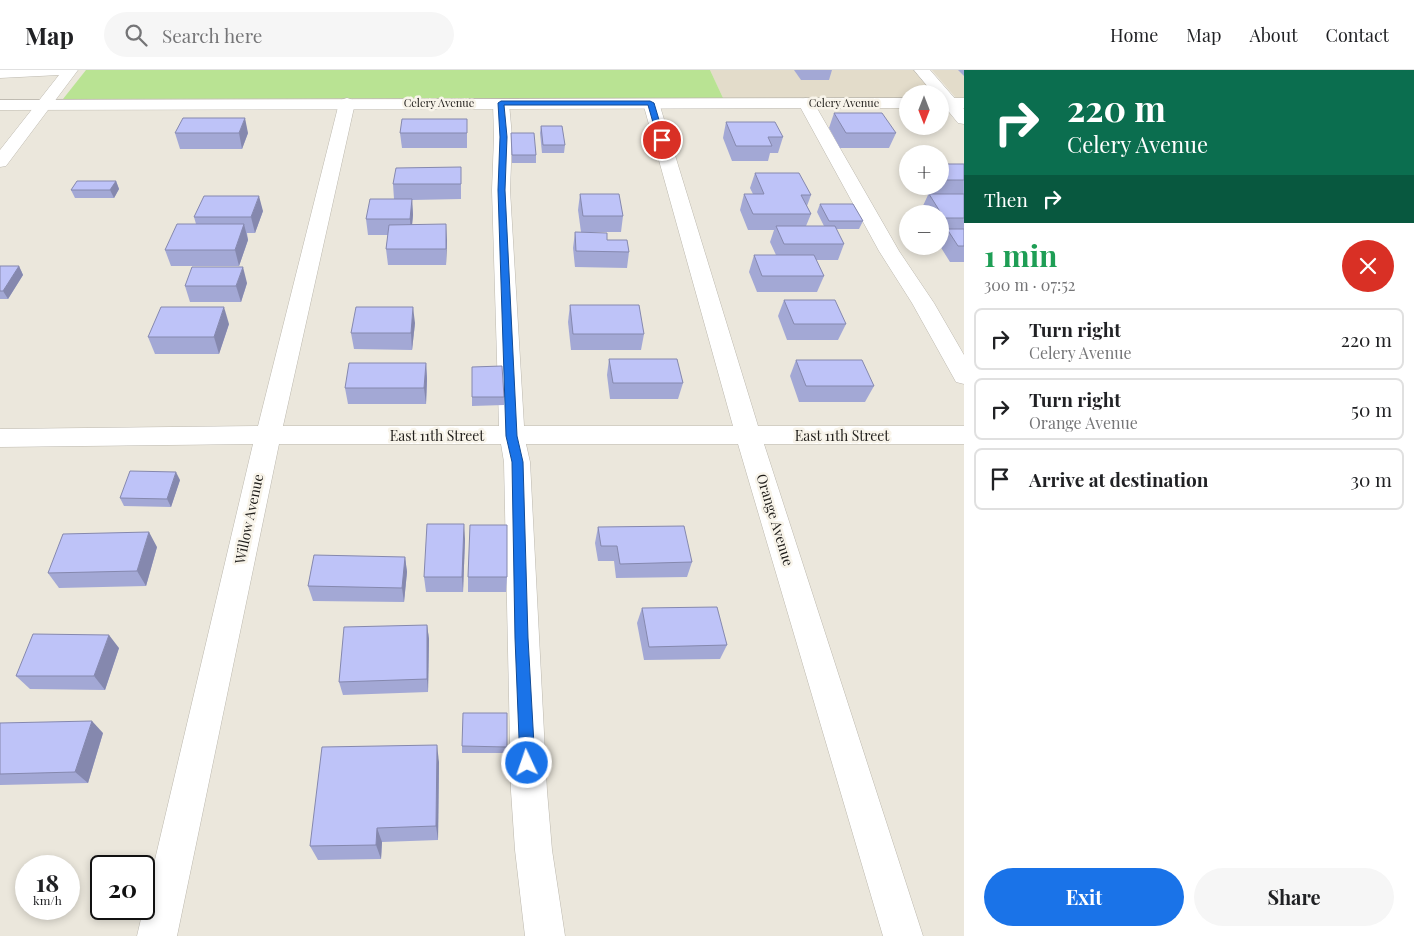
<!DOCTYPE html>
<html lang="en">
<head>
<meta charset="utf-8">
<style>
  :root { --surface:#fff; --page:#f6f6f6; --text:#202124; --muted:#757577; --line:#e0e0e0; --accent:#1a73e8 }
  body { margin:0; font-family:"Playfair Display",serif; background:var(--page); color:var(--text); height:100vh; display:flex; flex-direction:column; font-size:19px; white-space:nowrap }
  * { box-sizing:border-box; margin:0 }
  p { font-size:16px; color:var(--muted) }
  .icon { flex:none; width:28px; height:28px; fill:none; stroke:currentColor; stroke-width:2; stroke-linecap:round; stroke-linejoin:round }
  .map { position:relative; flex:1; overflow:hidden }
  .side { display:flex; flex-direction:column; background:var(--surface); width:450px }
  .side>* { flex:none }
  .banner { background:#0b6e4f; color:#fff; overflow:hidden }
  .needle { width:32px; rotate:180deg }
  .buttons { position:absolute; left:899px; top:15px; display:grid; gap:10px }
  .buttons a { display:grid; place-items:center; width:50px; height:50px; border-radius:50%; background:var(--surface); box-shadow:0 2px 8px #0003; font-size:25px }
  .speed { position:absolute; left:15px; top:785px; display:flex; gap:10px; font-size:25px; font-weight:700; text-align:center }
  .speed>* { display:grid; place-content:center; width:65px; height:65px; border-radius:50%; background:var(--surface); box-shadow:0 2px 8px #0003; line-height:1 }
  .speed small { font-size:12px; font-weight:400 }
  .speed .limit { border:2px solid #111; border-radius:8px; background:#fff; color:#111 }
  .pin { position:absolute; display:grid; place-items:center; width:42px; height:42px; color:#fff; margin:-21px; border:2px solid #fff; border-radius:50%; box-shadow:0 1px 5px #0007 }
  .me { position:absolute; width:55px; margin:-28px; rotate:357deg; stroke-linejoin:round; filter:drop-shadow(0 0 4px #0008) }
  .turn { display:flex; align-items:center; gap:18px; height:105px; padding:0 20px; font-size:22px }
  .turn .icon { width:65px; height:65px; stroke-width:2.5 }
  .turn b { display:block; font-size:35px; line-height:42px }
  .then { display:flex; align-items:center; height:48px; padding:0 20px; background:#0003; gap:10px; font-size:19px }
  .round { display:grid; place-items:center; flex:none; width:52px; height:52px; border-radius:26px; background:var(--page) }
  .headline { display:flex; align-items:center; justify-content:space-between; height:85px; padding:0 20px }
  h1 { font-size:30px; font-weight:700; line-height:38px; color:#1e9e55 }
  .primary-button { display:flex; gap:10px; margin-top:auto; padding:10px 20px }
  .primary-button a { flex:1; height:58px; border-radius:30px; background:var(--accent); color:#fff; font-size:20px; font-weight:700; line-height:58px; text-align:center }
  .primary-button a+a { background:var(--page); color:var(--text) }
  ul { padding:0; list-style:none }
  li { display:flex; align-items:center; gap:15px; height:62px; margin:0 10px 8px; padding:0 10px; border:2px solid var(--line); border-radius:8px }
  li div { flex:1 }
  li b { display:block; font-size:19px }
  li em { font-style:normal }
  header { display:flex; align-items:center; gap:30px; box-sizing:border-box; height:70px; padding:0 25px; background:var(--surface); border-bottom:1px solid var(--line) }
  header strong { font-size:24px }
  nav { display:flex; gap:28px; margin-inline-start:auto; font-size:18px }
  .search { width:350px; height:45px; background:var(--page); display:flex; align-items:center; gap:12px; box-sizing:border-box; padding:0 18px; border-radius:28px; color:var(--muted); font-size:19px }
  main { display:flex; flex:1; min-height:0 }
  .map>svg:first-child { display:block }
</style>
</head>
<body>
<header>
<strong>Map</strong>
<div class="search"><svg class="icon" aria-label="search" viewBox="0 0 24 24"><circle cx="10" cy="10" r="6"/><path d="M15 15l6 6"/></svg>Search here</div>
<nav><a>Home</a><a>Map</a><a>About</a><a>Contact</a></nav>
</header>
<main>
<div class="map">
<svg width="964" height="866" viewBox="0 0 964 866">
  <rect width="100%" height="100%" fill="#ebe7dc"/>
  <g fill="#e3dcca">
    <path d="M710,0H913L933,24H908L907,28H723Z"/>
    <path d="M932,0H964V28H956Z"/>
  </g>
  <path fill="#b9e393" d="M86,0H710L723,28L63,29Z"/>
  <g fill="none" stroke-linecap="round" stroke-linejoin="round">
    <g stroke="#bcb8ae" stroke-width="1">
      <g id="minor">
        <path d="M0,0H78L6,96L0,97V80L59,5L0,8Z"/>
        <path d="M914,0H930L964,39V54L958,53L940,31V24H934Z"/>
        <path d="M347,28L353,30L355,33L283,356H499L492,120L494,67L493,33L495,30H507L509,33L512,67L510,120L524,356H733L643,33L645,30H657L659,33L758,356H964V374H764L923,866H883L738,374H526L530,392L547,721L552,780L565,866H525L515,780L511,721L504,392L501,374H279L177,866H137L253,374L0,377V359L258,356L339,33L341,30Z"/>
        <path d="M806,28L812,30L814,33L899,181L934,233L964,285V314L956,312L912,233L879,181L798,33L800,30Z"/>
      </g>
    </g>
    <g stroke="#bcb8ae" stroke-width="1">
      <g id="major">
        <path d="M908,28V38L0,40V30Z"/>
        <rect x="940" y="28" width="24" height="10"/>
      </g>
    </g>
    <use href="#minor" fill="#fff" fill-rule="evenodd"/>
    <use href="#major" fill="#fff" fill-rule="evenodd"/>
  </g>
  <g fill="#a3a8d5">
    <path d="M794,0H832L829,10H801Z"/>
    <path d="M958,0H964V6Z"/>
    <path d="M834,43L896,63L889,78H840L829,58Z"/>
    <path d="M467,49V78H402L400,63Z"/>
    <path d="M726,52L783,67L778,83H770L768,91H732L723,68Z"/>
    <path d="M541,56L565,75L564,83H542L540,63Z"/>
    <path d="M175,63H248L242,79H180Z"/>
    <path d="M511,63L536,85V93H512Z"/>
    <path d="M940,94H964V192H950L940,176V173L945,164H940V144H923L921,140L928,125L923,116H940Z"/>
    <path d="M461,97V129L412,130L413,145L412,155L447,170L446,195H388L386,179L388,165H368L366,149L394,129L393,114Z"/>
    <path d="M755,103L811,125L807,136L811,144L806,156H824L817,142L820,134L863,151L859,159H836L844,174L838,190H816L824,206L817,222H757L749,202L754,185H776L770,172L774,160H748L740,140L744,124H753L750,118Z"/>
    <path d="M116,111L119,119L114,128H75L71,120Z"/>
    <path d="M580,124L623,146L621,162H581L578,140Z"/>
    <path d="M263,141L255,163H247L248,170L239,196H171L165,180L196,154L194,147Z"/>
    <path d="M575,162L607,170L629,182L627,198L575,197L573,178Z"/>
    <path d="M0,196H19L23,205L8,229H0Z"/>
    <path d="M247,213L241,232H190L185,216Z"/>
    <path d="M784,230L846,254L838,270H787L778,246Z"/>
    <path d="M570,235L644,264L641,280H571L568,252Z"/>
    <path d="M415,253L412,280L354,279L351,263Z"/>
    <path d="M229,254L219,284H155L148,267Z"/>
    <path d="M609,289L683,313L678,329H610L607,305Z"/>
    <path d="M796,290L874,316L865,332H799L790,306Z"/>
    <path d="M426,293L427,309L426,334H348L345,318Z"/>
    <path d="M472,297L504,327V335L472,336Z"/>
    <path d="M180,410L171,437L124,436L120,428Z"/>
    <path d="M598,457L692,492L687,507L616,508L614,491H598L595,473Z"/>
    <path d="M465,469L463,522H426L424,507Z"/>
    <path d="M157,477L146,516L59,518L48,503Z"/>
    <path d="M405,487L407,502L404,532L313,531L308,516Z"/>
    <path d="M468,507H507L506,522H468Z"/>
    <path d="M642,538L727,575L720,589L644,590L637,553Z"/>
    <path d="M427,555L429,569L428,622L343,625L339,612Z"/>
    <path d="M119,578L105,620L30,619L16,606Z"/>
    <path d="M0,653L103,663L88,713L0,715Z"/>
    <path d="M462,676L507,677V683H462Z"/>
    <path d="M439,692L438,770L382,772L381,789L318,790L310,776Z"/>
  </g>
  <g fill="#8588ae">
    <path d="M245,48L248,63L242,79L239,63Z"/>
    <path d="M116,111L119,119L114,128L110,120Z"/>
    <path d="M259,126L263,141L255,163L251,147Z"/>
    <path d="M412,129L413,145L411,165L410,149Z"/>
    <path d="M244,154L248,170L239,196L235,180Z"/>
    <path d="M446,154L447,170L446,195Z"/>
    <path d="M19,196L23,205L8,229L3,221Z"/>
    <path d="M243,197L247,213L241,232L236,216Z"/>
    <path d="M224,237L229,254L219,284L214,267Z"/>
    <path d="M413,237L415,253L412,280L411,263Z"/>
    <path d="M426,293L427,309L426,334L424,318Z"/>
    <path d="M176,402L180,410L171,437L167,429Z"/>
    <path d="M464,454L465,469L463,522L462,507Z"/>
    <path d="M149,462L157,477L146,516L137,501Z"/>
    <path d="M405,487L407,502L404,532L402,518Z"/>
    <path d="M427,555L429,569L428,622L427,609Z"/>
    <path d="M109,565L119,578L105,620L94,606Z"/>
    <path d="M92,651L103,663L88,713L75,702Z"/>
    <path d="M437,675L439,692L438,770L436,756Z"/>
    <path d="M377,758L382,772L381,789L376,775Z"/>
  </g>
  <g fill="#bec3f8" stroke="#8588ae">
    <path d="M834,43H882L896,63H846Z"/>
    <path d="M183,48H245L239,63H175Z"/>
    <path d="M402,49H467V63H400Z"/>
    <path d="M726,52H775L783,67H768L772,76H736Z"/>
    <path d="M541,56H562L565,75H543Z"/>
    <path d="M511,63H534L536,85H512Z"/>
    <rect x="940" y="94" width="24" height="16"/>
    <path d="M461,97V114H393L396,98Z"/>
    <path d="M755,103H799L811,125H801L811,144H753L744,124H764Z"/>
    <path d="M77,111H116L110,120H71Z"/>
    <path d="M580,124H619L623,146H583Z"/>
    <path d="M929,124H964V148H944Z"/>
    <path d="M204,126H259L251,147H194Z"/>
    <path d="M370,129H412L410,149H366Z"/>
    <path d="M820,134H853L863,151H829Z"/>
    <path d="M177,154H244L235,180H165Z"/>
    <path d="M446,154V179H386L389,155Z"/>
    <path d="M776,156H835L844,174H784Z"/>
    <path d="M947,159H964V176H958Z"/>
    <path d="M575,162L607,163V170H627L629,182L576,181Z"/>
    <path d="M754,185H814L824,206H762Z"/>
    <path d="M0,196H19L3,221H0Z"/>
    <path d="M192,197H243L236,216H185Z"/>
    <path d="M784,230H835L846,254H794Z"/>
    <path d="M570,235H639L644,264H573Z"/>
    <path d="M161,237H224L214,267H148Z"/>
    <path d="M356,237H413L411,263H351Z"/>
    <path d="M609,289H677L683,313H613Z"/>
    <path d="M796,290H862L874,316H806Z"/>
    <path d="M349,293H426L424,318H345Z"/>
    <path d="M502,296L504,327H472V297Z"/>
    <path d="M130,401L176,402L167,429L120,428Z"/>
    <path d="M427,454H464L462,507H424Z"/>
    <path d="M470,455H507V507H468Z"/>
    <path d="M684,456L692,492L620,494L617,476H601L598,457Z"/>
    <path d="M149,462L137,501L48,503L63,464Z"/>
    <path d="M314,485L405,487L402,518L308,516Z"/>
    <path d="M717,537L727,575L649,577L642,538Z"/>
    <path d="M427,555V609L339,612L344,557Z"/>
    <path d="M33,564L109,565L94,606H16Z"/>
    <path d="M463,643H507V677L462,676Z"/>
    <path d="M92,651L75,702L0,704V653Z"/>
    <path d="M437,675L436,756L377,758L376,775L310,776L322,677Z"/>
  </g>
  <path fill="#1a73e8" stroke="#114b97" d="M501,31H650L654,33L665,70L662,72L658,70L648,35H504L507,67L505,120L517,366L523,392L528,568L535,693L532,698L527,700L522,698L520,693L515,568L512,392L506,366L498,120L500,67L498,33Z"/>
  <g text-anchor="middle" stroke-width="5" stroke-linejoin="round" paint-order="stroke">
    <g font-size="11" fill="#1e1c19" stroke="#f8f4ea">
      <text x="439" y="37">Celery Avenue</text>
      <text x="844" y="37">Celery Avenue</text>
    </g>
    <g font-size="14" fill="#1e1c19" stroke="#f8f4ea">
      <text x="437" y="371">East 11th Street</text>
      <text x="842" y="371">East 11th Street</text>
      <text transform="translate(249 449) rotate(-78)" y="5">Willow Avenue</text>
      <text transform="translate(775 450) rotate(73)" y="5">Orange Avenue</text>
    </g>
  </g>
</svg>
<div class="buttons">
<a><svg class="needle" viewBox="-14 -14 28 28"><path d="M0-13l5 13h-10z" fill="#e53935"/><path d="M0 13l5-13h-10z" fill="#757577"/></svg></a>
<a>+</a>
<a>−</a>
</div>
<div class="speed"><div>18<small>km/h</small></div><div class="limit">20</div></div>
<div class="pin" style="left:662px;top:70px;background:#d93025"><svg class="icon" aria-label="arrive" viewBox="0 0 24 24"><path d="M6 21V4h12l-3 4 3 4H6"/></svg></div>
<svg class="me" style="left:527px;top:693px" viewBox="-20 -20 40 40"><circle r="17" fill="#1a73e8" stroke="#fff" stroke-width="3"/><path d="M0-11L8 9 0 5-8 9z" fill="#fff"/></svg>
</div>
<section class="side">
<div class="banner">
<div class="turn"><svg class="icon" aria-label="right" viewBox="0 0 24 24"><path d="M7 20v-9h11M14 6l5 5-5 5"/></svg><div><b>220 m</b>Celery Avenue</div></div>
<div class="then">Then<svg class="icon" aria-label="right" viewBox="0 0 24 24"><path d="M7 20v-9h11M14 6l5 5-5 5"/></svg></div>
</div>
<div class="headline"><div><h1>1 min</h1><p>300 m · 07:52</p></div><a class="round" style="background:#d93025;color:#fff"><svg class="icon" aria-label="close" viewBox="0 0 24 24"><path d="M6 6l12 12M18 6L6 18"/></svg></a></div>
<ul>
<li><svg class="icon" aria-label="right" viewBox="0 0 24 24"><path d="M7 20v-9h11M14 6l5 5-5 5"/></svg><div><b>Turn right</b><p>Celery Avenue</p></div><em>220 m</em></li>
<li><svg class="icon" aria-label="right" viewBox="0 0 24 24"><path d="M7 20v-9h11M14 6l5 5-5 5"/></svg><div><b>Turn right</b><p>Orange Avenue</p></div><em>50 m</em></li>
<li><svg class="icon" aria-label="arrive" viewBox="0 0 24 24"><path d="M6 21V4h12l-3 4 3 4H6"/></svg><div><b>Arrive at destination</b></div><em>30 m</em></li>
</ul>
<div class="primary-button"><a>Exit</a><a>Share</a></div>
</section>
</main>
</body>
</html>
